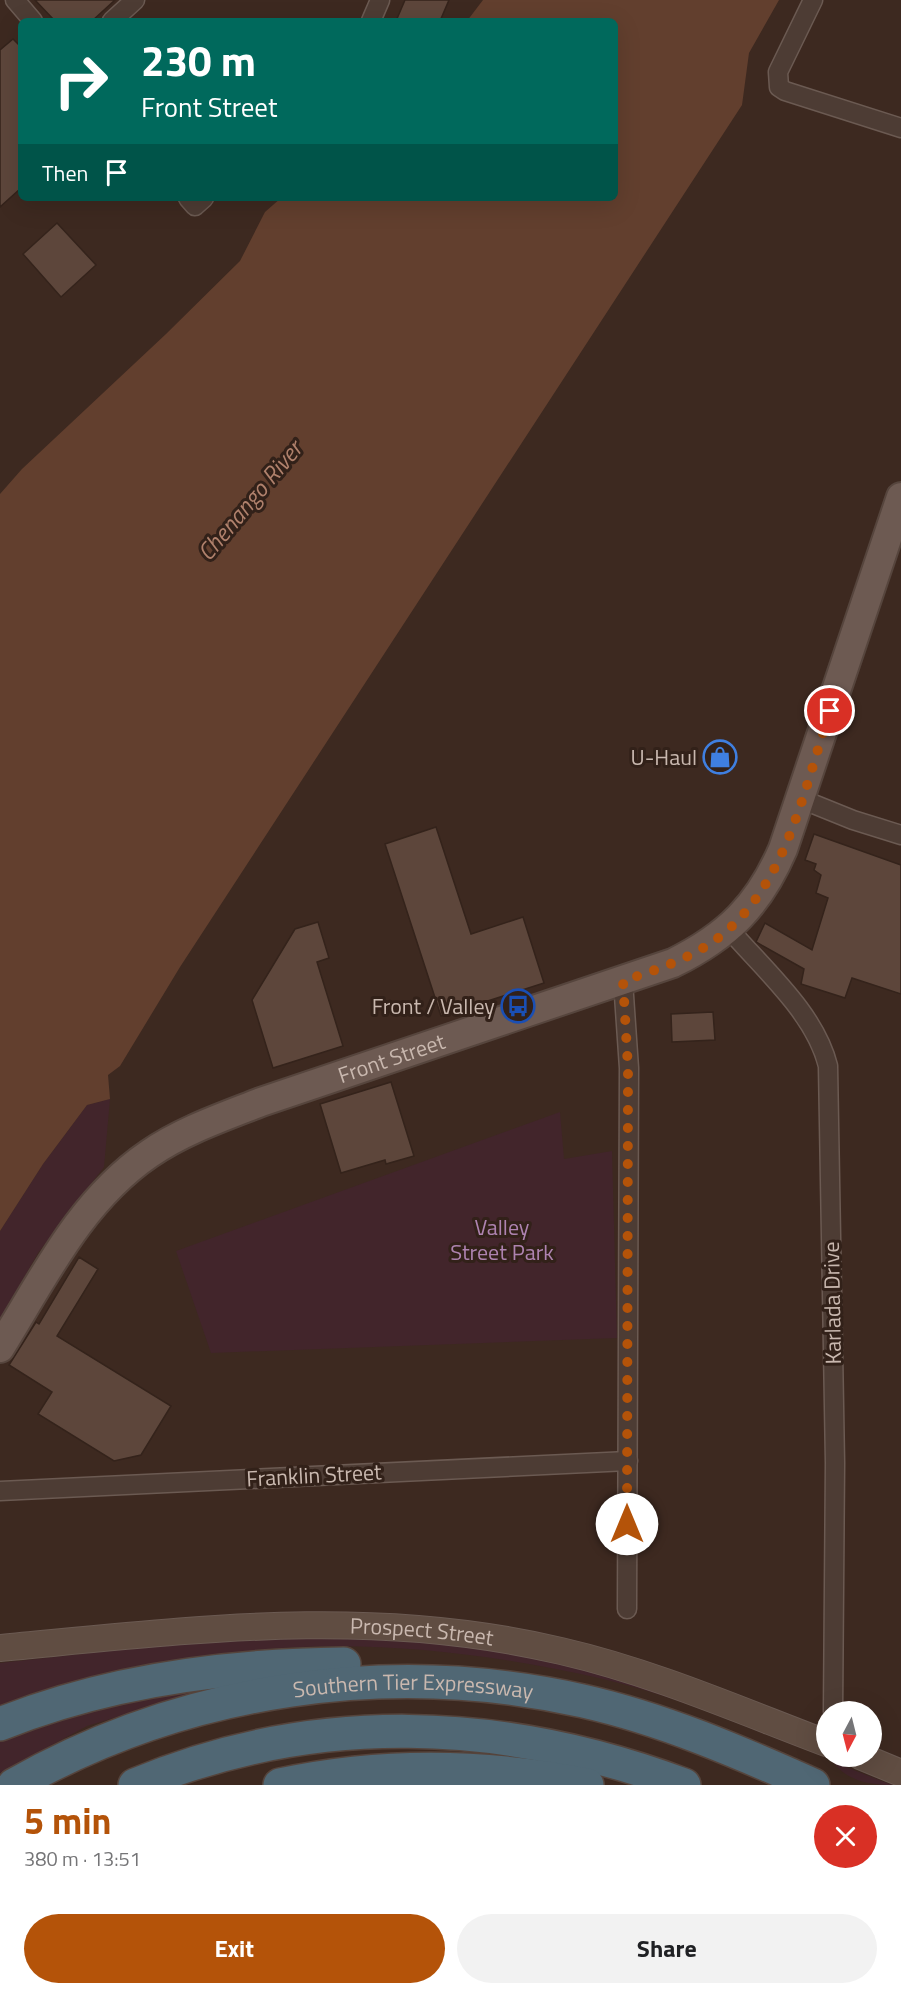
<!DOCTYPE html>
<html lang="en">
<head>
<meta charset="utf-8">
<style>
  :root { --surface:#fff; --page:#f2f2f2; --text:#202124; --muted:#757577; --accent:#b45309 }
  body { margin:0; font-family:"Titillium Web",sans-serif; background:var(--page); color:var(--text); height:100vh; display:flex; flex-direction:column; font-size:22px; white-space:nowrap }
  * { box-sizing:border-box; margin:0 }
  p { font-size:20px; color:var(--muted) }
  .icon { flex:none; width:33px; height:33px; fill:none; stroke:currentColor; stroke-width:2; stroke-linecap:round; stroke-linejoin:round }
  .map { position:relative; height:1785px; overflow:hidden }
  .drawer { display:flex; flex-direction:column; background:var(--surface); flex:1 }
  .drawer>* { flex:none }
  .banner { position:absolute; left:18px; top:18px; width:600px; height:183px; border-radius:9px; box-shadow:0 6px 24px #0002; background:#00695c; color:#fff; overflow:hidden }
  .needle { width:39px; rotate:187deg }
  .buttons { position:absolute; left:816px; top:1701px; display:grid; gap:12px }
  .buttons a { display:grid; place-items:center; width:66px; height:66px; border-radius:50%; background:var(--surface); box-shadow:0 6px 24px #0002; font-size:30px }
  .pin { position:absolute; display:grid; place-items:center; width:51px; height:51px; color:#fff; margin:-26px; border:3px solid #fff; border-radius:50%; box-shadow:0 2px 6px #0007 }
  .me { position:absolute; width:66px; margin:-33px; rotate:0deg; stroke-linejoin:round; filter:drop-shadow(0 0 4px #0008) }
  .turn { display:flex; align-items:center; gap:21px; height:126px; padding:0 24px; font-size:27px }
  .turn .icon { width:78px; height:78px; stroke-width:2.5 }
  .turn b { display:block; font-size:42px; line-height:51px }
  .then { display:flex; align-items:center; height:57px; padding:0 24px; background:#0003; gap:12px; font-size:22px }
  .round { display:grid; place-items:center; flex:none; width:63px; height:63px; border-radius:32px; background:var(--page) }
  .head { display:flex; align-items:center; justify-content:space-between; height:102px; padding:0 24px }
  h1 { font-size:36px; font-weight:700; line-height:45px; color:var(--accent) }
  .primary-button { display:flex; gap:12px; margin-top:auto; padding:12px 24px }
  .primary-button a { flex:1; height:69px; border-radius:36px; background:var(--accent); color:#fff; font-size:24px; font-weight:700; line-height:69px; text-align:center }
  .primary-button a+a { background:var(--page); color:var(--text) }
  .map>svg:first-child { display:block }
</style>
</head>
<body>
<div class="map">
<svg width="901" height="1785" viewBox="0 0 901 1785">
  <rect width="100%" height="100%" fill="#3d2920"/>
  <g fill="#42252b">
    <path d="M110,1099L104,1167L38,1253L0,1320V1231L43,1164L87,1105Z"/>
    <path d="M560,1112L564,1159L612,1151L617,1338L211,1353L176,1251Z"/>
    <path d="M358,1633C440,1642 522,1652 602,1674C643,1685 684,1702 724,1716C684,1703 643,1688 603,1679C491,1653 370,1639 256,1650C169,1659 84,1687 0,1710V1663L255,1635Z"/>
    <path d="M213,1688L87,1726L0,1773V1733L43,1715Z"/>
    <path d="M833,1762L892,1785C870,1785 847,1781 833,1762Z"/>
  </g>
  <path fill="#623f2e" d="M483,0H779L749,53L742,105L180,967L120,1066L108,1075L110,1099L87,1105L43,1164L0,1231V494L22,469L166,334L240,261L265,212L281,198H615V21H467Z"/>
  <g fill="#5d463b" stroke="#34231b" stroke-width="1.5">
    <path d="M35,0H115L92,21H55Z"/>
    <path d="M405,0H449L440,21H396Z"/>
    <path d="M13,39L21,47V188L0,207V50Z"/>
    <path d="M57,223L96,265L61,297L23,254Z"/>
    <path d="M436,827L471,934L523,917L544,983L441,1016L385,844Z"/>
    <path d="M814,834L901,865V994L852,978L845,998L801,984L804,969L756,942L765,923L812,950L828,898L816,893L821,875L814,870L816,864L805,860Z"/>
    <path d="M318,922L329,958L317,962L343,1046L273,1068L252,1000L295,929Z"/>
    <path d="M713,1012L715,1040L672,1042L671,1014Z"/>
    <path d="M391,1082L414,1156L386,1164L385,1160L341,1173L320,1104Z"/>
    <path d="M79,1257L98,1269L57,1336L171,1406L141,1455L114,1461L38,1414L52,1392L9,1365L36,1322L39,1324Z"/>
  </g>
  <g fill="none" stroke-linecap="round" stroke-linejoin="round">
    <g stroke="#6b5a52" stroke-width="21">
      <g id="street">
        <path d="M15,0L33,21"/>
        <path d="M813,0L778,72L779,87L785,91L901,128"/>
        <path d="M112,21L135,0"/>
        <path d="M371,21L380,0"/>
        <path d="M188,198L195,206L204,198"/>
        <path d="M801,799L853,820L901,835"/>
        <path d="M729,929C764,970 815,1013 828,1066L835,1463L833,1712"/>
        <path d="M623,981L629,1068L627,1609"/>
        <path d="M0,1491L628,1461"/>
      </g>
    </g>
    <g stroke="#6b5a52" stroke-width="28">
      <g id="secondary">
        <path id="s1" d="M0,1648C191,1630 371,1606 561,1651C652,1672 739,1710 826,1743"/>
        <path d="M860,1756L901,1773"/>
      </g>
    </g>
    <g stroke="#56453d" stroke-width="32">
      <g id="primary">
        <path id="s2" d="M0,1348C43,1279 80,1201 149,1154C182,1131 223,1117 261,1102L673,963C728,936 759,905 783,849L901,497"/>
      </g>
    </g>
    <g stroke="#55443c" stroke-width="36">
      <g id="highway">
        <path d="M0,1724C107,1681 229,1665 344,1664"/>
        <path id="s3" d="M14,1785C186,1687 390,1658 583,1701C663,1719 739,1752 813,1785"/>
        <path d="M135,1785C314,1710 503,1717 684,1785"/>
        <path d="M280,1785C382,1763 485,1765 587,1785"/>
      </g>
    </g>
    <use href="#street" stroke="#4d3c34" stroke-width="18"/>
    <use href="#secondary" stroke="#604d42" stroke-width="26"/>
    <use href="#primary" stroke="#6d5a52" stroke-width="28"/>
    <use href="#highway" stroke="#506774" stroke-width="33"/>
  </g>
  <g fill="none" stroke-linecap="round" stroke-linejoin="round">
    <path stroke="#b45309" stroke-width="10" stroke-dasharray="0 18" d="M627,1524L628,1068L623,981C656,970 690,959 718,938C787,886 804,788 830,711"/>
  </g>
  <defs>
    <g id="shop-ring" transform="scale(1.725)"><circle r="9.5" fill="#322119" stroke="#3f7fe0" stroke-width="1.5"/><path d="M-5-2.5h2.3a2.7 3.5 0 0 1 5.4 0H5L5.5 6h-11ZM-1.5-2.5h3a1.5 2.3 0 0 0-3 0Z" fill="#3f7fe0"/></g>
    <g id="bus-ring" transform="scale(1.725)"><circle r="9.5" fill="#322119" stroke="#1a4fb4" stroke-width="1.5"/><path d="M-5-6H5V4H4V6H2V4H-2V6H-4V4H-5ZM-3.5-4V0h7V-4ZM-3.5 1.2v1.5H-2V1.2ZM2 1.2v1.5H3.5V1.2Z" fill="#1a4fb4"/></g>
  </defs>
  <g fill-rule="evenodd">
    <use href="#shop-ring" x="720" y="757"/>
    <use href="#bus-ring" x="518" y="1006"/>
  </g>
  <g text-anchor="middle" stroke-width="6" stroke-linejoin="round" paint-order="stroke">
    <g font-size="22" fill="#c9b8af" stroke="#322119" text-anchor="end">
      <text x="697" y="765">U-Haul</text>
      <text x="495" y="1014">Front / Valley</text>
    </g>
    <g font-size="22" fill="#c9b8af" stroke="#322119">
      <text dy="8" stroke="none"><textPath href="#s2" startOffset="508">Front Street</textPath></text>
      <text transform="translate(832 1303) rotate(-91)" y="8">Karlada Drive</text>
      <text transform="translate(314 1475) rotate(-3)" y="8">Franklin Street</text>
      <text dy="8" stroke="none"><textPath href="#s1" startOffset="423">Prospect Street</textPath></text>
      <text dy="8" stroke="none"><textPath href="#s3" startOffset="417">Southern Tier Expressway</textPath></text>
    </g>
    <g font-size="22" fill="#ae83b0" stroke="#322119">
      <text x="502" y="1235">Valley<tspan x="502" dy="25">Street Park</tspan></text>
    </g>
    <g font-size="24" font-style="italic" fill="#b0816c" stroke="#322119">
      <text transform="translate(250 501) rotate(-50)" y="8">Chenango River</text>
    </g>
  </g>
</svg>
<div class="buttons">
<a><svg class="needle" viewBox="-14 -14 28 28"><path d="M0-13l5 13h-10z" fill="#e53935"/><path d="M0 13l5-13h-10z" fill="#757577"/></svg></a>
</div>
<div class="pin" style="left:830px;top:711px;background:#d93025"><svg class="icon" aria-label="arrive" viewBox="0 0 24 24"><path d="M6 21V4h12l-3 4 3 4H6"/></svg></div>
<svg class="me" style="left:627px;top:1524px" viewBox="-20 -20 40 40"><circle r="19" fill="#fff"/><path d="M0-13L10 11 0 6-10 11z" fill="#b45309"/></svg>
<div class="banner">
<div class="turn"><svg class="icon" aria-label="right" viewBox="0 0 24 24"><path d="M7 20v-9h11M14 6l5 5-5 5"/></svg><div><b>230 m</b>Front Street</div></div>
<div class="then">Then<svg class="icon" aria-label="arrive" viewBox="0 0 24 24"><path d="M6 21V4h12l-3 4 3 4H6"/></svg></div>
</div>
</div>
<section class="drawer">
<div class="head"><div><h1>5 min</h1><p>380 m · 13:51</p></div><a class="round" style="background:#d93025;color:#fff"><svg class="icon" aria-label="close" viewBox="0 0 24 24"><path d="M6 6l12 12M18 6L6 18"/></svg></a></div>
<div class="primary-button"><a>Exit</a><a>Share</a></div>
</section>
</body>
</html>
